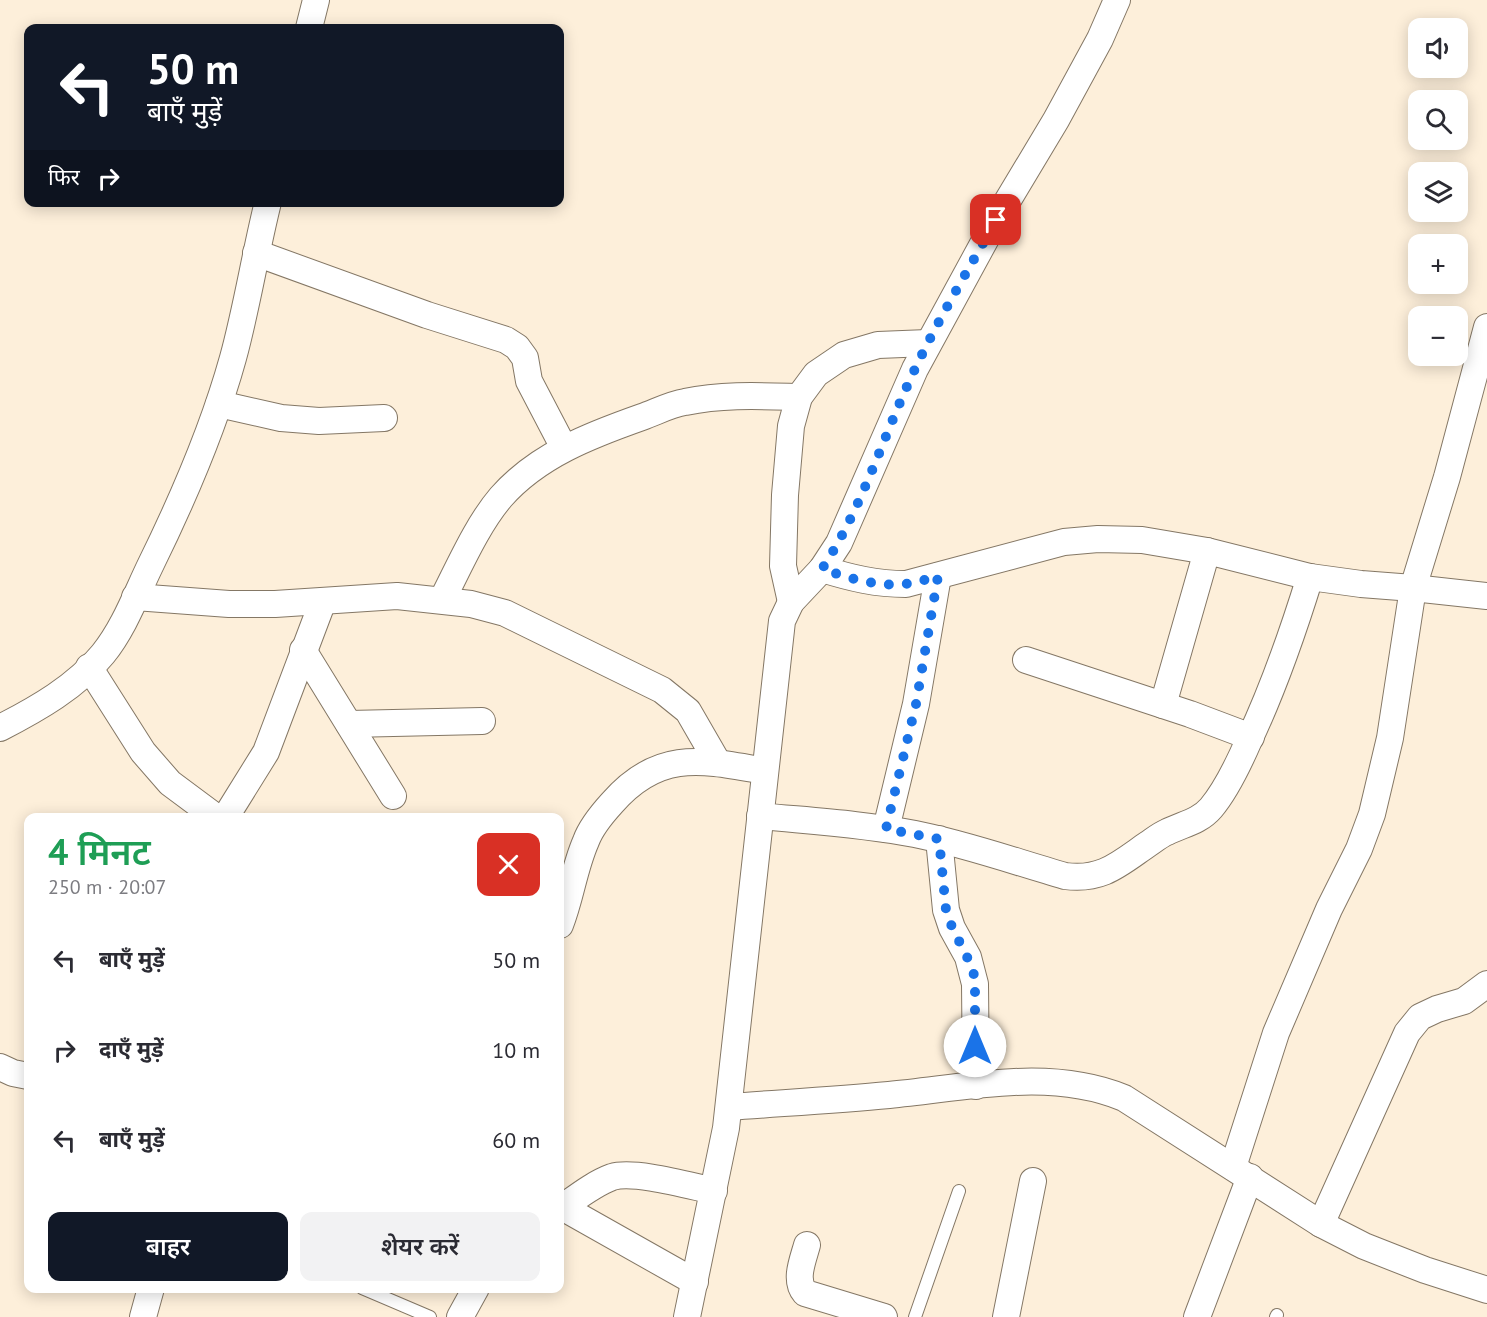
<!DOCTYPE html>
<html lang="hi">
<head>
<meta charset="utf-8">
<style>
  :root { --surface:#fff; --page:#f2f2f3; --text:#2b2b33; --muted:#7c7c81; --accent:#111827 }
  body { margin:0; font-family:"PT Sans","Noto Sans Devanagari",sans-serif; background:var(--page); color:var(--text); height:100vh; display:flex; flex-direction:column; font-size:22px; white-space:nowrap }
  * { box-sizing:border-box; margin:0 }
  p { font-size:20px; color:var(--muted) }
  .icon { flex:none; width:33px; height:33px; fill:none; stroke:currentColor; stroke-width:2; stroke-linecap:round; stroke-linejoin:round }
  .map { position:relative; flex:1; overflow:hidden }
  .details { position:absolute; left:24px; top:813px; width:540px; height:480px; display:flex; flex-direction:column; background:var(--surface); border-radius:12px; box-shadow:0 3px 15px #0003 }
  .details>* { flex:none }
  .top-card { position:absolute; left:24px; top:24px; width:540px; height:183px; border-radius:12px; box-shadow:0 3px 15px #0003; background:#111827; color:#fff; overflow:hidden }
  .buttons { position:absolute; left:1408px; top:18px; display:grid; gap:12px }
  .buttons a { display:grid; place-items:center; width:60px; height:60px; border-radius:12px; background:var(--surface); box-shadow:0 3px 15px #0003; font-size:30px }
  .pin { position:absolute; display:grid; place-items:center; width:51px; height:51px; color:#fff; margin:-26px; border-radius:12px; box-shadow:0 3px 9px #0006 }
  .me { position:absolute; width:66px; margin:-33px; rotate:0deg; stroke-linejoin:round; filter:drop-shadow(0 0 4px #0008) }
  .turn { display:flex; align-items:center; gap:21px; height:126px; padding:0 24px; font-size:27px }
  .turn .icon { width:78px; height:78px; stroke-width:2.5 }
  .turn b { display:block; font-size:42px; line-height:51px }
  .then { display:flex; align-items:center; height:57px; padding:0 24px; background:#0003; gap:12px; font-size:22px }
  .round { display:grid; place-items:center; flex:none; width:63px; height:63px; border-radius:12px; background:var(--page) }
  .summary { display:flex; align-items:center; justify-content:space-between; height:102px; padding:0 24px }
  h1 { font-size:36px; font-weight:600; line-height:45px; color:#1e9e55 }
  .action { display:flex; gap:12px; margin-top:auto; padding:12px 24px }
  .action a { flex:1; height:69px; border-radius:12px; background:var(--accent); color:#fff; font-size:24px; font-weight:600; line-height:69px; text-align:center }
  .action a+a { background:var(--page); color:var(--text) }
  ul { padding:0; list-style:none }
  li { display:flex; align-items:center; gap:18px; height:90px; padding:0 24px }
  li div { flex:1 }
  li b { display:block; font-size:22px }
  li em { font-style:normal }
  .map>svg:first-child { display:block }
</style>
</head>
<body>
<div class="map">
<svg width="1487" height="1317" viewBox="0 0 1487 1317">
  <rect width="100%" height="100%" fill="#fdefda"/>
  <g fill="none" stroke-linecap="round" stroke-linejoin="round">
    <g stroke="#847765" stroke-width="14">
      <g id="service">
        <path d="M362,1288L430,1317"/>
        <path d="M915,1317L959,1191"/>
        <path d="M1276,1317L1277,1315"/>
      </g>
    </g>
    <g stroke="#847765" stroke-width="28">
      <g id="minor">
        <path d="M309,28L316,0"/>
        <path d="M256,253L427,315L506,340L517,347L525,358L529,381L564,448"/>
        <path d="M219,404L281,418L319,421L384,418"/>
        <path d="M822,569C851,578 876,584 906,584L1064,542L1098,539L1142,540L1207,551L1310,577L1361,584L1413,588L1487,596"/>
        <path d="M135,597L229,604H275L397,596L471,604L505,613L662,690L688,711L718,763"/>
        <path d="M442,600C459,567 477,525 501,497C538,455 591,435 642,417C656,412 671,404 685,402C723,394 761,396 799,397"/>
        <path d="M791,602L783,566L785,495L791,426L799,397L816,374L844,355L878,345L928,343"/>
        <path d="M303,650L393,796"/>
        <path d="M1026,660L1190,714L1251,737"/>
        <path d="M89,667L143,752L170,783L217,818"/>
        <path d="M1163,705L1207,551"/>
        <path d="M349,724L482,721"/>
        <path d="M0,728C37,709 76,687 103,654C124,628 136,595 150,566C183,499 213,430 233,358C247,307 255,254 268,202"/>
        <path d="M760,816C811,821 864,824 915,834C966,844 1016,862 1065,876C1102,881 1119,864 1148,844C1154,840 1160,835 1167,832C1183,824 1199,822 1211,808C1227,789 1239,763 1249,740C1274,687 1293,632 1310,577"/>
        <path d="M225,818L266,752L323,601"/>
        <path d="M886,829L916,704L938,576"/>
        <path d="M939,839L946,910L952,928L968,957L975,984L976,1086"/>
        <path d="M560,925C571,897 574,868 586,841C591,827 602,814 612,803C659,749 702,760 765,771"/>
        <path d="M0,1067L13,1073L28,1076"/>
        <path d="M729,1107C782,1103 836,1100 889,1095C966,1088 1049,1067 1124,1098L1321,1224L1364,1246L1425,1270L1487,1290"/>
        <path d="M1233,1167L1276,1033L1329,909L1359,849L1372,814L1390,738L1413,588L1447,477L1487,327"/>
        <path d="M562,1207L695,1282"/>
        <path d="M560,1209C576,1198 593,1184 612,1177C634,1170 690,1186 714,1191"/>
        <path d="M1321,1224L1407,1033L1420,1017L1437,1009L1464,1001L1487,984"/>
        <path d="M807,1245C803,1260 794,1280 805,1293L884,1317"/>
        <path d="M143,1317L151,1288"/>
        <path d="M460,1317L476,1288"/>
        <path d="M687,1317L726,1128L782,621L791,602L822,569L839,543L915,369L996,220L1056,120L1100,39L1117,0"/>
        <path d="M1006,1317L1033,1181"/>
        <path d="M1197,1317L1250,1177"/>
      </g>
    </g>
    <use href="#service" stroke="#fff" stroke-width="12"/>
    <use href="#minor" stroke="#fff" stroke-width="26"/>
  </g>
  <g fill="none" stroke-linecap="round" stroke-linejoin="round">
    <path stroke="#1a73e8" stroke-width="10" stroke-dasharray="0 18" d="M975,1046V984L973,969L952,927L946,910L939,839L886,829L916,704L938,576C927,579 916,583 905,584C877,587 849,578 822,569C863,507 883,436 915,369C939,318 969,269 996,220"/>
  </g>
</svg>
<div class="buttons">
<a><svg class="icon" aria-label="sound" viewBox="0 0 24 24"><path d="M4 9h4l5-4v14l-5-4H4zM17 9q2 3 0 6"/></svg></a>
<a><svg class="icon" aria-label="search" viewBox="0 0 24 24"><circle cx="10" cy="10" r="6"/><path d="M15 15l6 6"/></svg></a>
<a><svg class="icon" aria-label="layers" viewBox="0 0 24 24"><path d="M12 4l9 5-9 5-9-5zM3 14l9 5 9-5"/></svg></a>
<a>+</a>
<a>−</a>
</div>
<div class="pin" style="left:996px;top:220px;background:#d93025"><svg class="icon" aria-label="arrive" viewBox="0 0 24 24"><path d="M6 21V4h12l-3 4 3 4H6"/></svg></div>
<svg class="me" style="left:975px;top:1046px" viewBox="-20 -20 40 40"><circle r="19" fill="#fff"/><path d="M0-13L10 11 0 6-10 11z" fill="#1a73e8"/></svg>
<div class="top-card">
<div class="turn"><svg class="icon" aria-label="left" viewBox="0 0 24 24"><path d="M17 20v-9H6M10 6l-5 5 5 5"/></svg><div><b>50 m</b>बाएँ मुड़ें</div></div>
<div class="then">फिर<svg class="icon" aria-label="right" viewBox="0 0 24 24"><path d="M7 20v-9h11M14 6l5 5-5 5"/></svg></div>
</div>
<section class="details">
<div class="summary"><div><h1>4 मिनट</h1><p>250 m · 20:07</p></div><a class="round" style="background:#d93025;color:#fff"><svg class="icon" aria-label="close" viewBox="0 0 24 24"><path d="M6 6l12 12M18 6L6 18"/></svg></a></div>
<ul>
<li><svg class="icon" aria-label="left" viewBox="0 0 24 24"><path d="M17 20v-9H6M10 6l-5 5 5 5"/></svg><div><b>बाएँ मुड़ें</b></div><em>50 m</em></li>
<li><svg class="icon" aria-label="right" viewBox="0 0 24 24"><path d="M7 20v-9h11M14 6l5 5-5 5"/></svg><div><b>दाएँ मुड़ें</b></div><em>10 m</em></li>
<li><svg class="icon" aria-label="left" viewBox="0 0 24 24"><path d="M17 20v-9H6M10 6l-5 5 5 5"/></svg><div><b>बाएँ मुड़ें</b></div><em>60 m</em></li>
</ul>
<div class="action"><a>बाहर</a><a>शेयर करें</a></div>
</section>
</div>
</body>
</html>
